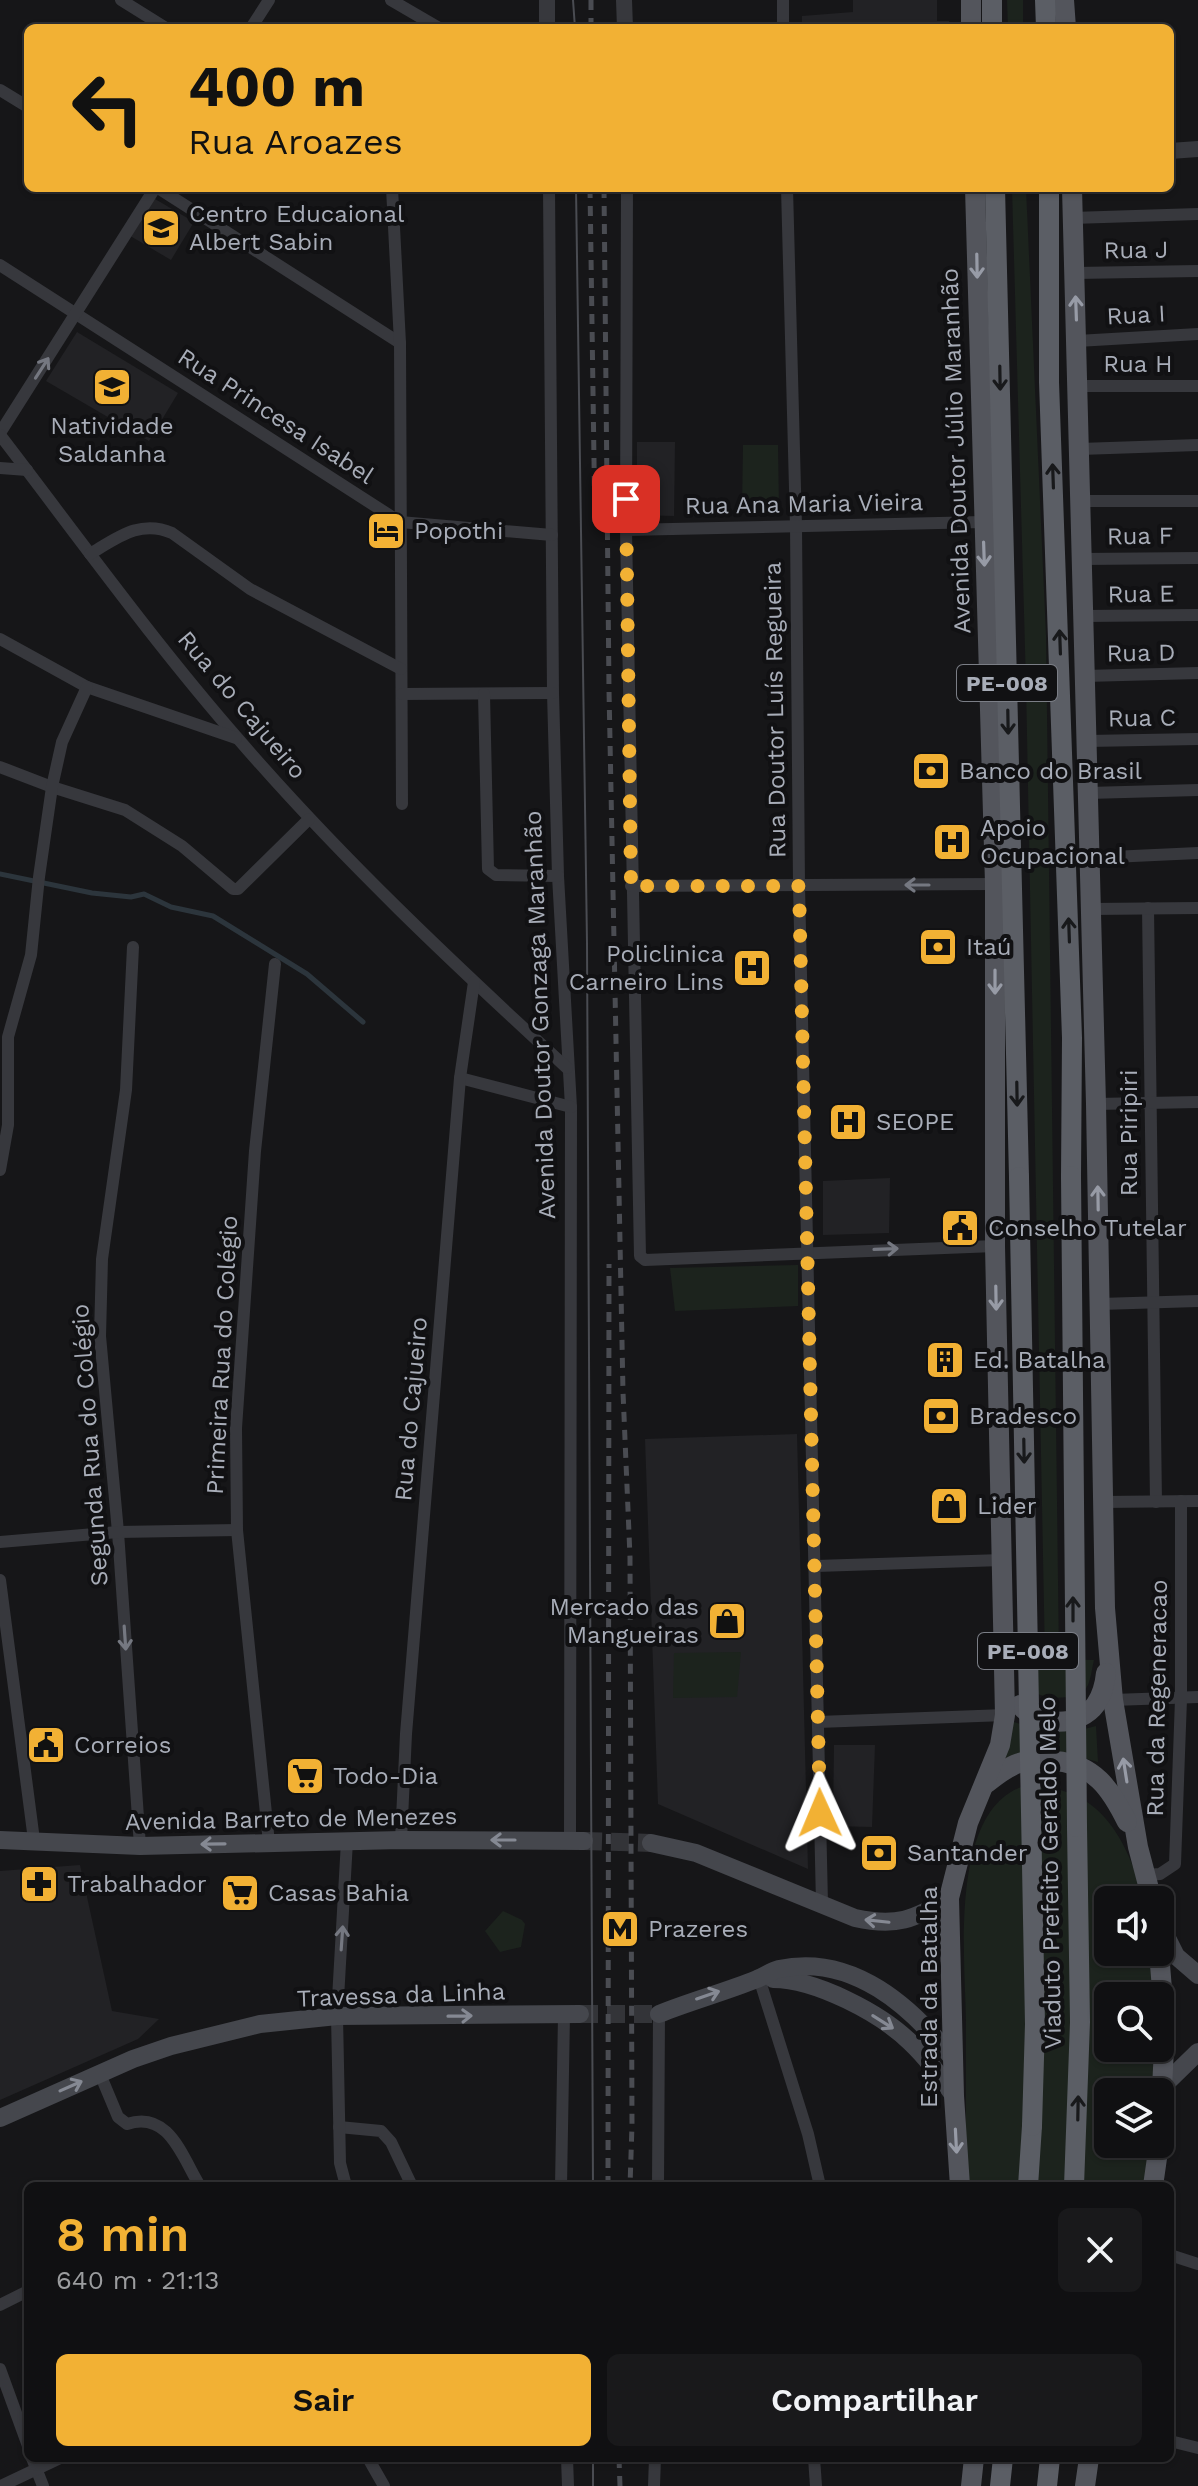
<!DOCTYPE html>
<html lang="pt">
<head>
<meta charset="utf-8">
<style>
  :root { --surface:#101012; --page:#19191b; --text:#f1f3f6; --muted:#9c9d9f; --line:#303032; --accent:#f2b134 }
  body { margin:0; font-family:"Work Sans",sans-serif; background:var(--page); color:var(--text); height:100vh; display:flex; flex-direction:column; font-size:30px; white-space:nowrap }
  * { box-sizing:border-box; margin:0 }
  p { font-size:26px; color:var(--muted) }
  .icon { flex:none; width:44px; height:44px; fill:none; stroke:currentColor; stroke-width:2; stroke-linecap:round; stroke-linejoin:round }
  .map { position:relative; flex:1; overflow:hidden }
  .side { position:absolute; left:24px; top:2182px; width:1150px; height:280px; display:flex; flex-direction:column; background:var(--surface); border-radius:12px; box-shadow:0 2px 6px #0004,0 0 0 2px var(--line) }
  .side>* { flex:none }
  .banner { position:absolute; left:24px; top:24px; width:1150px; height:168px; border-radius:12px; box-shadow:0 2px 6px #0004,0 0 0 2px var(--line); background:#f2b134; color:#111; overflow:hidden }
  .tools { position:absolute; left:1094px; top:1886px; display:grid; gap:16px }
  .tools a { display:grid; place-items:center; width:80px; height:80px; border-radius:12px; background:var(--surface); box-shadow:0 2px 6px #0004,0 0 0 2px var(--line); font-size:40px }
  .pin { position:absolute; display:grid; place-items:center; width:68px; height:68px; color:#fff; margin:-34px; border-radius:16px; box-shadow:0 4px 12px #0006 }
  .me { position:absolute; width:88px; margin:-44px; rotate:359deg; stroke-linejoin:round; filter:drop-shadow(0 0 6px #0008) }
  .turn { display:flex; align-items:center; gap:28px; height:168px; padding:0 32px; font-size:36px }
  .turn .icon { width:104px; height:104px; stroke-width:2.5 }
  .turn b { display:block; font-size:56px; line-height:68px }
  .round { display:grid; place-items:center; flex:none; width:84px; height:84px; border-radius:12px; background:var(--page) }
  .headline { display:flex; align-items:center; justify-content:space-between; height:136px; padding:0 32px }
  h1 { font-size:48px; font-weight:600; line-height:60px; color:var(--accent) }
  .action { display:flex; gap:16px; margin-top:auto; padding:16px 32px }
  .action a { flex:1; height:92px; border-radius:12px; background:var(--accent); color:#111; font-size:32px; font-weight:600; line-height:92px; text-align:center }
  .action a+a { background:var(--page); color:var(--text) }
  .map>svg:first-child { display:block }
</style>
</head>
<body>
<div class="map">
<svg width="1198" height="2486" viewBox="0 0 1198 2486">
  <rect width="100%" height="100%" fill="#161618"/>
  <g fill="#222225">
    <path d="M853,0H937V21H949V28H802V16L853,12Z"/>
    <path d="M150,196L194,222L171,260L127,234Z"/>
    <path d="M77,332L178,393L149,441L46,381Z"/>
    <path d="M637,442H675L674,516L637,515Z"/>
    <path d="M890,1178L889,1233L823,1235V1181Z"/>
    <path d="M797,1434L808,1869L658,1804L645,1439Z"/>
    <path d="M834,1745H875L872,1827L833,1826Z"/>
    <path d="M80,1865L112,2011L159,2019L138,2039L0,2100V1871Z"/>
  </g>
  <g fill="#1c231d">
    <path d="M1007,0H1023V28H1008Z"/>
    <path d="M1012,188H1026L1046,635L1059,1659L1094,1660C1092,1668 1091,1678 1088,1685C1084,1693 1076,1696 1068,1697C1036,1701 1023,1688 1013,1659H1045L1026,684Z"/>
    <path d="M743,445H778L779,510L742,509Z"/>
    <path d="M798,1265V1306L675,1311L670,1268Z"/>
    <path d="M741,1652L737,1697L673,1698L674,1653Z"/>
    <path d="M1010,1721C1039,1729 1067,1735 1096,1726L1098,1762C1059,1751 1039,1741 1002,1762Z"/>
    <path d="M1024,1786C1100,1784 1125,1836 1145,1900H1108V1952H1152L1153,1996H1108V2048H1153V2092H1108V2144H1153L1147,2186H970L966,2162C966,2115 966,2068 966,2021C965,1959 949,1810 1024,1786Z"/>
    <path d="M503,1911L522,1920L525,1924L521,1947L500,1952L485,1931Z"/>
  </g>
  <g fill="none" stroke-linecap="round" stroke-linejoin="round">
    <path stroke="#2c353c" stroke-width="5" d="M0,874L92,893L131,897L144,894L171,907L213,916L307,974L363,1022"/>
    <g stroke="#333438" stroke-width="18" stroke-dasharray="18 9" stroke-linecap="butt">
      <path d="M584,1841L651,1843"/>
      <path d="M580,2014H659"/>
    </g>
    <g stroke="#37383d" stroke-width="12">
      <path d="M121,0L166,28"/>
      <path d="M391,0L439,28"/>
      <path d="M783,0V28"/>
      <path d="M251,28L269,0"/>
      <path d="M0,90L28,107"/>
      <path d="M158,188L400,343"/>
      <path d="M392,188L400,343L402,804"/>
      <path d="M549,188L553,693L558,876L571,1107L570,1841"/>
      <path d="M627,188L626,530L640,1256L645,1260L995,1246"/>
      <path d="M787,188L796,526L799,886L822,1904"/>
      <path d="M1072,218L1198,214"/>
      <path d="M0,265L400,522L552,535"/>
      <path d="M1075,273L1198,271"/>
      <path d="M1077,341L1198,334"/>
      <path d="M1078,386H1198"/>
      <path d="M0,433L155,188"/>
      <path d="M0,435C79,538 155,644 240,741C341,858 454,964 567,1068"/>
      <path d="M1080,449L1198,445"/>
      <path d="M0,468L27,470"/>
      <path d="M1081,501H1198"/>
      <path d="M626,530L983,522"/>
      <path d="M90,554C117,538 140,519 172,533L250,589L401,669"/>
      <path d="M1082,559L1198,558"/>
      <path d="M1084,616L1198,615"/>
      <path d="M0,639L87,687L236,738"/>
      <path d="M1085,676L1198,673"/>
      <path d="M402,694L553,693"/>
      <path d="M484,694L488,869L496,875L558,876"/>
      <path d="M1087,741L1198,739"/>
      <path d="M0,767L52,787L125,810L182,846L233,889H238L309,819"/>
      <path d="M1088,793L1198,790"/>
      <path d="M1090,858L1198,853"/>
      <path d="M631,886L995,884"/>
      <path d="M1148,908L1156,1502"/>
      <path d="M1091,909L1198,908"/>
      <path d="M133,947L126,1090L102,1259L100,1336L118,1532L140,1846"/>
      <path d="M460,1078L571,1107"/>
      <path d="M1096,1104L1198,1102"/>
      <path d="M0,1170L8,1125V1037L31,955L39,877L52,787L62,742L87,687"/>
      <path d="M1100,1304L1198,1301"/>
      <path d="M1102,1502L1198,1501"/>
      <path d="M0,1542L118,1532L237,1530"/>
      <path d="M816,1566L1002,1560"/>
      <path d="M0,1580L34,1840"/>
      <path d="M1113,1700L1198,1697"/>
      <path d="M818,1722L1005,1715"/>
      <path d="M401,1840L406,1734L460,1078L474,982"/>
      <path d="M269,1843L237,1530L236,1428L255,1151L275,964"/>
      <path d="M1146,1875L1160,1874L1175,1864L1181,1699V1501"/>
      <path d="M759,1978L808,2134L820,2186"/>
      <path d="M100,2074L118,2117L127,2124C169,2110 182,2157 200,2186"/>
      <path d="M339,2127L381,2131L391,2142L412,2186"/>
      <path d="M346,2186L340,2163L337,2016L347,1841"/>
      <path d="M561,2186L564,2015"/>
      <path d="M658,2186L659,2014"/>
      <path d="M1170,2255L1198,2264"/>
      <path d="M0,2305L28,2291"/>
      <path d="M0,2369L28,2446"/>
      <path d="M1170,2441L1198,2448"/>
      <path d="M32,2458L43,2486"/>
      <path d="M368,2458L384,2486"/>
      <path d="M567,2458L568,2486"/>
      <path d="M814,2458L816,2486"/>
      <path d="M1,2486L60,2458"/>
      <path d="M654,2486L655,2458"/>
    </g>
    <g stroke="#37383d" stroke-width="16">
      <path d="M624,0L625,28"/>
      <path d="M547,28V0"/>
      <path d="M1170,151L1198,149"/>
    </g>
    <g stroke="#45474d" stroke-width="18">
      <path d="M0,1840L140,1846L401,1840L584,1841"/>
      <path d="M651,1843L696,1853L855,1918C896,1927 914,1920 949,1898"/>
      <path d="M1160,1924L1176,1956L1198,1975"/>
      <path d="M773,1979C815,1979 881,2013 911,2043C928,2059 941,2077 954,2096"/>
      <path d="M659,2014C691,2001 725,1992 757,1979C765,1976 771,1971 779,1969C853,1953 912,2007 954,2060"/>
      <path d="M1162,2087L1198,2052"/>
      <path d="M0,2118L133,2059L171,2046L260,2024L337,2016L580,2014"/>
    </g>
    <g stroke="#53555c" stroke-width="20">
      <path d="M971,0V28"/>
      <path d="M1064,0L1066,28"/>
      <path d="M1072,188L1096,1104L1105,1608L1113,1700L1138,1847L1152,1900"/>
      <path d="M1020,1705C1037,1727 1079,1728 1096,1704C1102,1695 1105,1683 1106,1673"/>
      <path d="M987,1783C1012,1763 1022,1758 1055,1761C1094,1764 1111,1789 1127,1822"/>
      <path d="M1159,1952L1165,2027L1160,2130"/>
      <path d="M960,2186L954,2096L949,1898L968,1823L1000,1745L1005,1715L995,1246V884L975,188"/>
      <path d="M1153,2186L1159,2144"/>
      <path d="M971,2486L974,2458"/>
      <path d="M1085,2486L1089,2458"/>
    </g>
    <g stroke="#5b5e65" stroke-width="20">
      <path d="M992,0V28"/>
      <path d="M1045,0L1046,28"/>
      <path d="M995,188L1019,1177"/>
      <path d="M1049,188V382L1072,1038L1071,1176"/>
      <path d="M1028,2186L1032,2126"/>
      <path d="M1074,2186L1080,2022L1077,1827"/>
      <path d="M1000,2486L1003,2458"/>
      <path d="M1047,2486L1050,2458"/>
    </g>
    <g stroke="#4a4c52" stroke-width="2">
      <path d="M573,0L575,28"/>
      <path d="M576,188L587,943L593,2186"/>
      <path d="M593,2458V2486"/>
    </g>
    <g stroke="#4a4c52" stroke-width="5" stroke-dasharray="10 8" stroke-linecap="butt">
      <path d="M591,28V0"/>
      <path d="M590,188L595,528"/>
      <path d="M604,188L609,690L623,1392L630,1557L632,2125L630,2186"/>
      <path d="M608,2186L609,1264"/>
      <path d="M619,2458L620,2486"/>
    </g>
    <g stroke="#5b5e65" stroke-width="20">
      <path d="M1071,1176L1077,1827"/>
      <path d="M1019,1177L1035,2024L1032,2126"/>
    </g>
  </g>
  <defs><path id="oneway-shaft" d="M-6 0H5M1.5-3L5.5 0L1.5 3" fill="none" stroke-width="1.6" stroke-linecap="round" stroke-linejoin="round" transform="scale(2)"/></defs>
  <g stroke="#979ba6">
    <use href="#oneway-shaft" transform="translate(977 266) rotate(89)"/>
    <use href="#oneway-shaft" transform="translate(1076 308) rotate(-92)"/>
    <use href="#oneway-shaft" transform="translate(984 554) rotate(88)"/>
    <use href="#oneway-shaft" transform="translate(995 982) rotate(90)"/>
    <use href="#oneway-shaft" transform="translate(1098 1198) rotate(-91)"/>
    <use href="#oneway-shaft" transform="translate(996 1298) rotate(89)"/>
    <use href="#oneway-shaft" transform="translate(1125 1770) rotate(-99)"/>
    <use href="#oneway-shaft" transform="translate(956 2141) rotate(87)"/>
  </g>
  <g stroke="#757881">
    <use href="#oneway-shaft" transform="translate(42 368) rotate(-57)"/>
    <use href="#oneway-shaft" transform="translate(917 885) rotate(180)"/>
    <use href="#oneway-shaft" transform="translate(886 1249) rotate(-2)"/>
    <use href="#oneway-shaft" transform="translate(125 1638) rotate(86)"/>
    <use href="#oneway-shaft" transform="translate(342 1938) rotate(-86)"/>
  </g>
  <g stroke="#18191b">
    <use href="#oneway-shaft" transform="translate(1000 378) rotate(89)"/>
    <use href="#oneway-shaft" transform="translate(1053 476) rotate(-92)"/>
    <use href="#oneway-shaft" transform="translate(1060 642) rotate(-92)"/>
    <use href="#oneway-shaft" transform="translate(1008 722) rotate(89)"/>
    <use href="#oneway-shaft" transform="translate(1069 930) rotate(-92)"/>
    <use href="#oneway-shaft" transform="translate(1017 1094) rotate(89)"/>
    <use href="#oneway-shaft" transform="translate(1024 1451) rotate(89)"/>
    <use href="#oneway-shaft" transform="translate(1073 1609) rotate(-90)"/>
    <use href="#oneway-shaft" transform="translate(1078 2108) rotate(-89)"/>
  </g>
  <g stroke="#858993">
    <use href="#oneway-shaft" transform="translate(503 1840) rotate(-180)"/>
    <use href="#oneway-shaft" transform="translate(213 1844) rotate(179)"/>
    <use href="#oneway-shaft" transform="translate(877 1921) rotate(-174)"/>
    <use href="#oneway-shaft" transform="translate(708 1995) rotate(-19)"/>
    <use href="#oneway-shaft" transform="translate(460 2016) rotate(-1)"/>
    <use href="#oneway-shaft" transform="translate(883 2022) rotate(32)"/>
    <use href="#oneway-shaft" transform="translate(71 2086) rotate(-24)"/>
  </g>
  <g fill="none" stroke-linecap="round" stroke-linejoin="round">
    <path stroke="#f2b134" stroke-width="14" stroke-dasharray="0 25.2" d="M626,499L631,886H799L820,1813"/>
  </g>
  <defs>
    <g id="school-square" transform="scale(2)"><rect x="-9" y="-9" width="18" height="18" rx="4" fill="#f2b134" stroke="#111113"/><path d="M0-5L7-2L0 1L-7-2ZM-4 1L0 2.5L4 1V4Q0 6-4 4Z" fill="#111"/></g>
    <g id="hotel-square" transform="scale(2)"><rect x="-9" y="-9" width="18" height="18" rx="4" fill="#f2b134" stroke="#111113"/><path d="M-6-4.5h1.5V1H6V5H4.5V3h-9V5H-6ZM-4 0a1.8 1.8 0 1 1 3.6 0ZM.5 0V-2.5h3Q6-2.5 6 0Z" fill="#111"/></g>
    <g id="bank-square" transform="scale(2)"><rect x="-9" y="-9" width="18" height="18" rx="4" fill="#f2b134" stroke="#111113"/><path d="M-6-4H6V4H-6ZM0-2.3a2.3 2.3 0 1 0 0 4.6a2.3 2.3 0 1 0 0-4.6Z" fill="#111"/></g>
    <g id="hospital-square" transform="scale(2)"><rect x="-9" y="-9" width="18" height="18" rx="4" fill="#f2b134" stroke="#111113"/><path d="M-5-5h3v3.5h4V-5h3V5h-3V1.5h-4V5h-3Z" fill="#111"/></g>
    <g id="civic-square" transform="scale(2)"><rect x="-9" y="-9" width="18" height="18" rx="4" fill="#f2b134" stroke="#111113"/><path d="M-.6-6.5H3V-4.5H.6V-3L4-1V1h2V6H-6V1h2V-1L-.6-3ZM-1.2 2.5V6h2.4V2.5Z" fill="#111"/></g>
    <g id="building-square" transform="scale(2)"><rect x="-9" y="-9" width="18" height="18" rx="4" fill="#f2b134" stroke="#111113"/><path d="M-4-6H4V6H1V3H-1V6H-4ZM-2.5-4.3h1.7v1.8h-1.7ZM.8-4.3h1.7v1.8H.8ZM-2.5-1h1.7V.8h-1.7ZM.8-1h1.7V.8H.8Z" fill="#111"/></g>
    <g id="shop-square" transform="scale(2)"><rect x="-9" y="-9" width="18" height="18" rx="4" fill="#f2b134" stroke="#111113"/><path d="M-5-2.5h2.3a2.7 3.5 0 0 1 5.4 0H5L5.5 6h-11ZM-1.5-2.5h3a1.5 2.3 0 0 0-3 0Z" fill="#111"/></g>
    <g id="supermarket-square" transform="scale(2)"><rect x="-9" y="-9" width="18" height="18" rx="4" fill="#f2b134" stroke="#111113"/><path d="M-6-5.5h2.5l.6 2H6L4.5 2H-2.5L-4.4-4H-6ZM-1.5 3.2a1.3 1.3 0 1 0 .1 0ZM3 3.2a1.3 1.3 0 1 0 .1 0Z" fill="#111"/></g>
    <g id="pharmacy-square" transform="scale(2)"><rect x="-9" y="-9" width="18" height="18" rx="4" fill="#f2b134" stroke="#111113"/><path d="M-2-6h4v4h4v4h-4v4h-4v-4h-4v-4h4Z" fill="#111"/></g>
    <g id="metro-square" transform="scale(2)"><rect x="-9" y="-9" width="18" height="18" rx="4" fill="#f2b134" stroke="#111113"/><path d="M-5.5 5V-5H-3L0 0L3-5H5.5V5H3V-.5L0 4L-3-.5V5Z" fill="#111"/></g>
  </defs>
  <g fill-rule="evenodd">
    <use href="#school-square" x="161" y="228"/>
    <use href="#school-square" x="112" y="387"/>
    <use href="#hotel-square" x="386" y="531"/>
    <use href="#bank-square" x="931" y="771"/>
    <use href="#hospital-square" x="952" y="842"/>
    <use href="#bank-square" x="938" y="947"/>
    <use href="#hospital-square" x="752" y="968"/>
    <use href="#hospital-square" x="848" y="1122"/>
    <use href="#civic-square" x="960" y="1228"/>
    <use href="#building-square" x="945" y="1360"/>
    <use href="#bank-square" x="941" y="1416"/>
    <use href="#shop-square" x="949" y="1506"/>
    <use href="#shop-square" x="727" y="1621"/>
    <use href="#civic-square" x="46" y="1745"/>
    <use href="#supermarket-square" x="305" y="1776"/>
    <use href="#bank-square" x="879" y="1853"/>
    <use href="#pharmacy-square" x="39" y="1884"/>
    <use href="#supermarket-square" x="240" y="1893"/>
    <use href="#metro-square" x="620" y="1929"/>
  </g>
  <g text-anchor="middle" stroke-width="8" stroke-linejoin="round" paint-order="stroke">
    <g fill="#111113" stroke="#7b7e86" stroke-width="2">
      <rect x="957" y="665" width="100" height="36" rx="6"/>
      <rect x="978" y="1633" width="100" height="36" rx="6"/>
    </g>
    <g font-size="22" font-weight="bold" fill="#a8adb8">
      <text x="1007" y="691">PE-008</text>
      <text x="1028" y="1659">PE-008</text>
    </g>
    <g font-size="24" fill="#a8adb8" stroke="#111113" text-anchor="start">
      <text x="189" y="222">Centro Educaional<tspan x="189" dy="28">Albert Sabin</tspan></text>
      <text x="112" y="434" text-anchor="middle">Natividade<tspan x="112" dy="28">Saldanha</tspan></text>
      <text x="414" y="539">Popothi</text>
      <text x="959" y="779">Banco do Brasil</text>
      <text x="980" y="836">Apoio<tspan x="980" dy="28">Ocupacional</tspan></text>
      <text x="966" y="955">Itaú</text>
      <text x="724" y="962" text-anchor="end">Policlinica<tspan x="724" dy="28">Carneiro Lins</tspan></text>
      <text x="876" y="1130">SEOPE</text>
      <text x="988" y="1236">Conselho Tutelar</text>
      <text x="973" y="1368">Ed. Batalha</text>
      <text x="969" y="1424">Bradesco</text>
      <text x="977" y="1514">Lider</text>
      <text x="699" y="1615" text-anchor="end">Mercado das<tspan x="699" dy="28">Mangueiras</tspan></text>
      <text x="74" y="1753">Correios</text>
      <text x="333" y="1784">Todo-Dia</text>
      <text x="907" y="1861">Santander</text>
      <text x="67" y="1892">Trabalhador</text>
      <text x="268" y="1901">Casas Bahia</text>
      <text x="648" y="1937">Prazeres</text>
    </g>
    <g font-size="24" fill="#a8adb8" stroke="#111113">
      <text transform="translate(1136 250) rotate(-1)" y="8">Rua J</text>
      <text transform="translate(1136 315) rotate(-3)" y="8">Rua I</text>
      <text x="1138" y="372">Rua H</text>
      <text transform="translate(276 416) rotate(33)" y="8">Rua Princesa Isabel</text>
      <text transform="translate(956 451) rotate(-92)" y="8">Avenida Doutor Júlio Maranhão</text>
      <text transform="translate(804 504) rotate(-1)" y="8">Rua Ana Maria Vieira</text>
      <text transform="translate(1140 536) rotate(-1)" y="8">Rua F</text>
      <text transform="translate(1141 594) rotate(-1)" y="8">Rua E</text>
      <text transform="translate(1141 653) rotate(-1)" y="8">Rua D</text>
      <text transform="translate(242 705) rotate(50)" y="8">Rua do Cajueiro</text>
      <text transform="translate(775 710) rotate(-91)" y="8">Rua Doutor Luís Regueira</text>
      <text transform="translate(1142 718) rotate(-1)" y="8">Rua C</text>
      <text transform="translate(540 1015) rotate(-92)" y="8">Avenida Doutor Gonzaga Maranhão</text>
      <text transform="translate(1129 1133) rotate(-90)" y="8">Rua Piripiri</text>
      <text transform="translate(222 1355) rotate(-87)" y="8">Primeira Rua do Colégio</text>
      <text transform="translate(411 1409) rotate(-85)" y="8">Rua do Cajueiro</text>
      <text transform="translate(90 1445) rotate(-94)" y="8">Segunda Rua do Colégio</text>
      <text transform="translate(1157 1698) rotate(-89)" y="8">Rua da Regeneracao</text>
      <text transform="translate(291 1819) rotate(-1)" y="8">Avenida Barreto de Menezes</text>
      <text transform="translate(1050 1873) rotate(-91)" y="8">Viaduto Prefeito Geraldo Melo</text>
      <text transform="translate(401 1995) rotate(-2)" y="8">Travessa da Linha</text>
      <text transform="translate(929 1997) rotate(-90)" y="8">Estrada da Batalha</text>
    </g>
  </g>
</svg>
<div class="tools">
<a><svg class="icon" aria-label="sound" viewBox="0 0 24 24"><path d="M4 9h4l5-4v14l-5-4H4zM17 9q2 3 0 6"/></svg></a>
<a><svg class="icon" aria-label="search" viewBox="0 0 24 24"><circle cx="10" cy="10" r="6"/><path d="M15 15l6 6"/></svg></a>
<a><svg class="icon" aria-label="layers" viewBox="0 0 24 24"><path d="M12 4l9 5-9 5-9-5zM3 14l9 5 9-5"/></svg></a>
</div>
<div class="pin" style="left:626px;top:499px;background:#d93025"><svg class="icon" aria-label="arrive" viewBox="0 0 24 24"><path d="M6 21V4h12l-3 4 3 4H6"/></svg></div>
<svg class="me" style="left:820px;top:1813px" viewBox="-20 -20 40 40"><path d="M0-17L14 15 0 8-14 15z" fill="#f2b134" stroke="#fff" stroke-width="4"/></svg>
<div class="banner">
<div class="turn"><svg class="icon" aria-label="left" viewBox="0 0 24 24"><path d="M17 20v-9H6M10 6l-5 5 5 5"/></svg><div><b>400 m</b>Rua Aroazes</div></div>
</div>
<section class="side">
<div class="headline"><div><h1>8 min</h1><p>640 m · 21:13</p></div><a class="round"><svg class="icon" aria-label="close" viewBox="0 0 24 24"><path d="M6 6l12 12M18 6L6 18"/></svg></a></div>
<div class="action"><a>Sair</a><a>Compartilhar</a></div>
</section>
</div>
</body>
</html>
